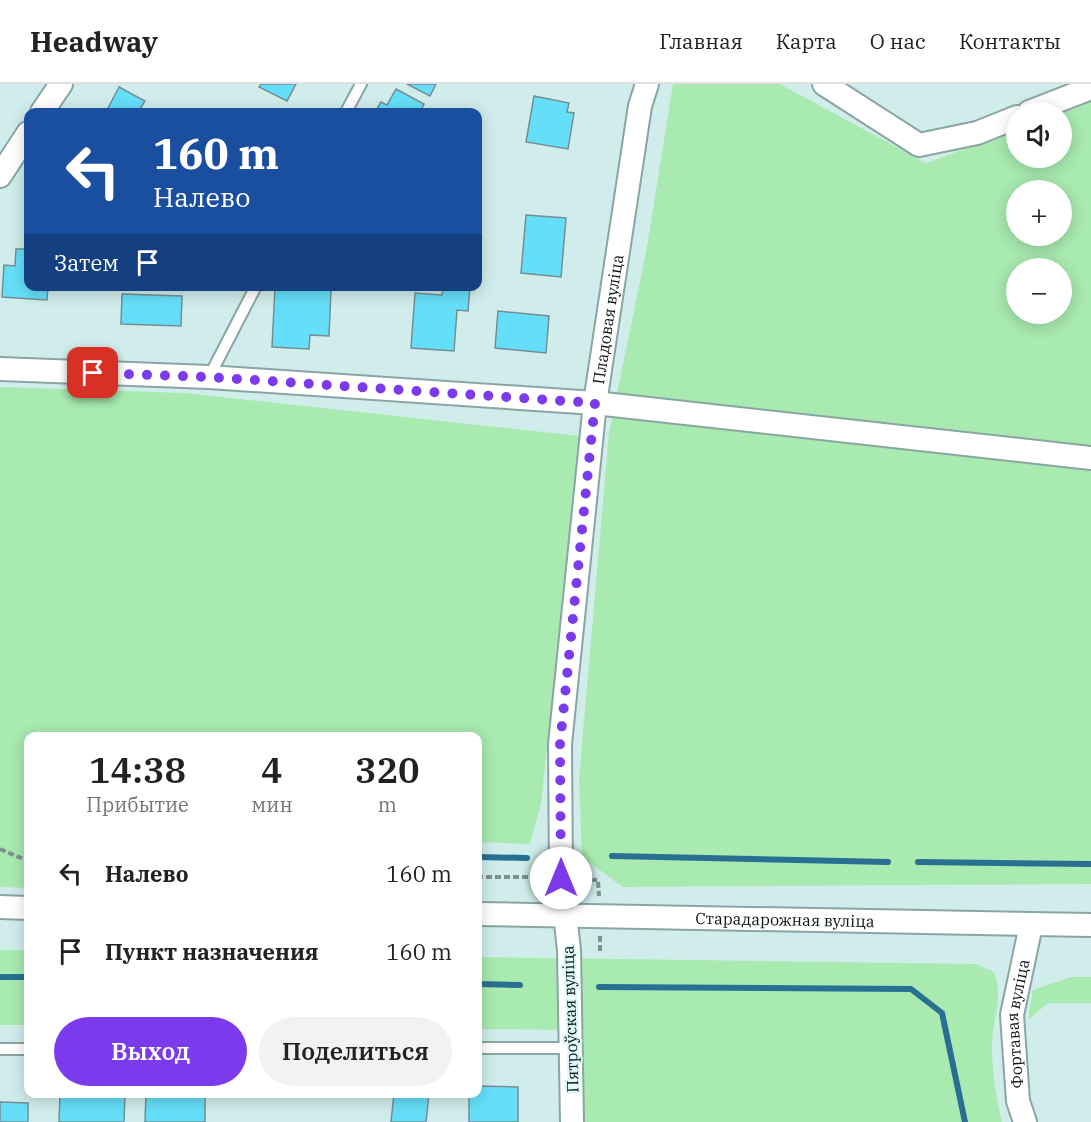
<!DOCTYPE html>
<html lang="ru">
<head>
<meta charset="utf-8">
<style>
  :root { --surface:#fff; --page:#f2f2f2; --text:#222; --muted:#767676; --line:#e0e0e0; --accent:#7c3aed }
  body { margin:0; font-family:"IBM Plex Serif",serif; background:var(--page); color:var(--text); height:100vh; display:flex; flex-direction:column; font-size:22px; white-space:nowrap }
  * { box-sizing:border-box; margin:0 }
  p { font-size:20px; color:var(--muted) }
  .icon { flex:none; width:33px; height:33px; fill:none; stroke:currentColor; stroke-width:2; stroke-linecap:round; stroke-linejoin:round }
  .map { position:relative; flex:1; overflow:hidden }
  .details { position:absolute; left:24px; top:648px; width:458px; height:366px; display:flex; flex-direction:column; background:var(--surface); border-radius:12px; box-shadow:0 3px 15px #0003 }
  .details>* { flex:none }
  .hud { position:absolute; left:24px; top:24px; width:458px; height:183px; border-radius:12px; box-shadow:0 3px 15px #0003; background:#1a4fa0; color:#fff; overflow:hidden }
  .tools { position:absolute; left:1006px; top:18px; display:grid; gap:12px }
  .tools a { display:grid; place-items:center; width:66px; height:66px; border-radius:50%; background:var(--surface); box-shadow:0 3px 15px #0003; font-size:30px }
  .pin { position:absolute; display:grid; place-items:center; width:51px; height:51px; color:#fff; margin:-26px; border-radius:12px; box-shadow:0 3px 9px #0006 }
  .me { position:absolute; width:66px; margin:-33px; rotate:0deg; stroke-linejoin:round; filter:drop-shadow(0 0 4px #0008) }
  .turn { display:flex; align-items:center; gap:21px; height:126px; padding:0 30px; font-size:27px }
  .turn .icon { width:78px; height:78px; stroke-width:2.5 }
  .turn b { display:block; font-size:42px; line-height:51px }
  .then { display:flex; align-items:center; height:57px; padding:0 30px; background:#0003; gap:12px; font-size:22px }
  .eta { display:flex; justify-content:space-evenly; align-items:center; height:102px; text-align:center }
  .eta b { font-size:36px; font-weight:600; line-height:42px }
  .cta { display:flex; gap:12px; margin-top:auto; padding:12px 30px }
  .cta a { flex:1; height:69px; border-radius:36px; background:var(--accent); color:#fff; font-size:24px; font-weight:600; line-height:69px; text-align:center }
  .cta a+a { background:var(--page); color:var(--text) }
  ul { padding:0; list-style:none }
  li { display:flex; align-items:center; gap:18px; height:78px; padding:0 30px }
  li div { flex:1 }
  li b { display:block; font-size:22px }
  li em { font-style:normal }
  header { display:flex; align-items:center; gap:36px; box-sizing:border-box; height:84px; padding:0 30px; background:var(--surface); border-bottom:2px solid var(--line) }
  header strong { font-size:28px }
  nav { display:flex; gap:33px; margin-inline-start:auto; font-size:21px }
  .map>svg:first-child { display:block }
</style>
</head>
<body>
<header>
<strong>Headway</strong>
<nav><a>Главная</a><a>Карта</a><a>О нас</a><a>Контакты</a></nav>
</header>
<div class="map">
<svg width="1091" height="1038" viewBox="0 0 1091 1038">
  <rect width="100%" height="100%" fill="#d0edeb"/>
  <g fill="#a8eab0" fill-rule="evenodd">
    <path d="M673,0H780L926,79L1017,46V74H1062V29L1091,18V800L623,803L582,773L579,695L609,349L647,163ZM1017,106H1062V152H1017ZM1017,184H1062V230H1017Z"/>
    <path d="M0,303L185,309L580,352L541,720L530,760L477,758V652H28V804L0,803Z"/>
    <rect x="0" y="866" width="28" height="75"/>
    <path d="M477,873L975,880L994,888C1004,913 992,937 992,963C992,988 996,1013 1002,1038H581L584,946L477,945Z"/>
    <path d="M1071,893H1091V919H1048L1028,936L1033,906Z"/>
  </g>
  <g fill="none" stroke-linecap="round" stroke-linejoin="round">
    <g stroke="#296f91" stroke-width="6">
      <path d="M612,772L888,778"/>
      <path d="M477,773L527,774"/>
      <path d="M918,778L1091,780"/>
      <path d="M0,893H28"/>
      <path d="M477,900L520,901"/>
      <path d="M599,903L911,905L942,929L965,1038"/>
    </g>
  </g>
  <g fill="#65dff9" stroke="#748e94" stroke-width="1.5">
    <path d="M261,0H296L287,17L259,3Z"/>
    <path d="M407,0H436L430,12Z"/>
    <path d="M119,3L145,17L138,28H106Z"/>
    <path d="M396,5L424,20L420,28H375L381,18L387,21Z"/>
    <path d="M534,12L569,19L567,28L574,29L568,65L526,58Z"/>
    <path d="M526,131L566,134L561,193L521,189Z"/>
    <path d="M16,165H28V202H48L47,216L2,213L4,181L15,182Z"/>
    <path d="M443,202H470L468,227L457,226L454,267L411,264L415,209L442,211Z"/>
    <path d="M275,203L331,206L329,252L310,251L309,265L272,263Z"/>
    <path d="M122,210L182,212L181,242L121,240Z"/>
    <path d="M498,227L549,232L546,269L495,264Z"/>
    <path d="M477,1002L518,1003V1038H469V1010H477Z"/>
    <path d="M60,1010H125L124,1038H59Z"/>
    <path d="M146,1010H205V1038H145Z"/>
    <path d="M394,1010H429L426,1038H391Z"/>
    <path d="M0,1018L28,1019V1038H0Z"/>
  </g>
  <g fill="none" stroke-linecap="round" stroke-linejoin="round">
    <g stroke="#8aa5a3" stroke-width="14">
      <g id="service">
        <path d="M346,28L361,0"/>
        <path d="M209,293L256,202"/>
        <path d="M477,964H571"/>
        <path d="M0,965H28"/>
      </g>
    </g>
    <g stroke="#8aa5a3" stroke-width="26">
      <g id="minor">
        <path d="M824,0L919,61L977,49L1017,33"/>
        <path d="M42,28L61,0"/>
        <path d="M1029,28L1091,4"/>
        <path d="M0,92L28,49"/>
        <path d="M0,285L209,293L595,319L1091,374"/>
        <path d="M0,823L28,824"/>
        <path id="s1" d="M477,830L1091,841"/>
        <path id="s2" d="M572,1038L569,866L561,794L560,660L595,319L640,22L647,0"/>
        <path id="s3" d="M1025,1038L1018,1017L1012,931L1031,841"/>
      </g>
    </g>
    <g stroke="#7d9290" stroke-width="4" stroke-dasharray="6 3" stroke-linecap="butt">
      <path d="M0,765L28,777"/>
      <path d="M477,793H542"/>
      <path d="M582,795L598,796L599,812"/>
      <path d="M600,867V852"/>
    </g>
    <use href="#service" stroke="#fff" stroke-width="10"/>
    <use href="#minor" stroke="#fff" stroke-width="22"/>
  </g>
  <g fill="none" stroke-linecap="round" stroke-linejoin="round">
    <path stroke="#7c3aed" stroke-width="10" stroke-dasharray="0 18" d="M93,289L209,293L595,319L560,660L561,794"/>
  </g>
  <g text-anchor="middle" stroke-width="4.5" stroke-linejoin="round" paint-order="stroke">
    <g font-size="16" fill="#0b1514" stroke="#ddfaf8">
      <text dy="6" stroke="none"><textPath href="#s2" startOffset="806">Пладовая вуліца</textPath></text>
      <text dy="6" stroke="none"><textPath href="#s1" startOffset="308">Старадарожная вуліца</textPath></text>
      <text transform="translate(570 935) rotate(-92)" y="6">Пятроўская вуліца</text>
      <text dy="6" stroke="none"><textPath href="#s3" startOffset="100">Фортавая вуліца</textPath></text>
    </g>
  </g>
</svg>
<div class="tools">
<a><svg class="icon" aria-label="sound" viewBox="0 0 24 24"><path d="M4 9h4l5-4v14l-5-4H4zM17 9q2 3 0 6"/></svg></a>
<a>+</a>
<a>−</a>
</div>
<div class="pin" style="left:93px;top:289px;background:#d93025"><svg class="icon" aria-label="arrive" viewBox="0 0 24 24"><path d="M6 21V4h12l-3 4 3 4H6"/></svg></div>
<svg class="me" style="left:561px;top:794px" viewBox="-20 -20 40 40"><circle r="19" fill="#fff"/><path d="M0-13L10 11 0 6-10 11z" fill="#7c3aed"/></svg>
<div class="hud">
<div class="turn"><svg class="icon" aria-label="left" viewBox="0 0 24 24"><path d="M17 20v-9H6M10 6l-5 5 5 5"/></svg><div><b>160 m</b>Налево</div></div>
<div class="then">Затем<svg class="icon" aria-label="arrive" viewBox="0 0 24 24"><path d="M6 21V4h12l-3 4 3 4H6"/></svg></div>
</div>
<section class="details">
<div class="eta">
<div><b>14:38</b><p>Прибытие</p></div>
<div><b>4</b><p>мин</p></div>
<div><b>320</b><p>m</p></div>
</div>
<ul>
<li><svg class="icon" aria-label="left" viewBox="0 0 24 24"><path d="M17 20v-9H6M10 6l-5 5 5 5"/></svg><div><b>Налево</b></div><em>160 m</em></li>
<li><svg class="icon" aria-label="arrive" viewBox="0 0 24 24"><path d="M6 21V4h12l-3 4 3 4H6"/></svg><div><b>Пункт назначения</b></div><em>160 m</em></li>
</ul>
<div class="cta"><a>Выход</a><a>Поделиться</a></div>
</section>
</div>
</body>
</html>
